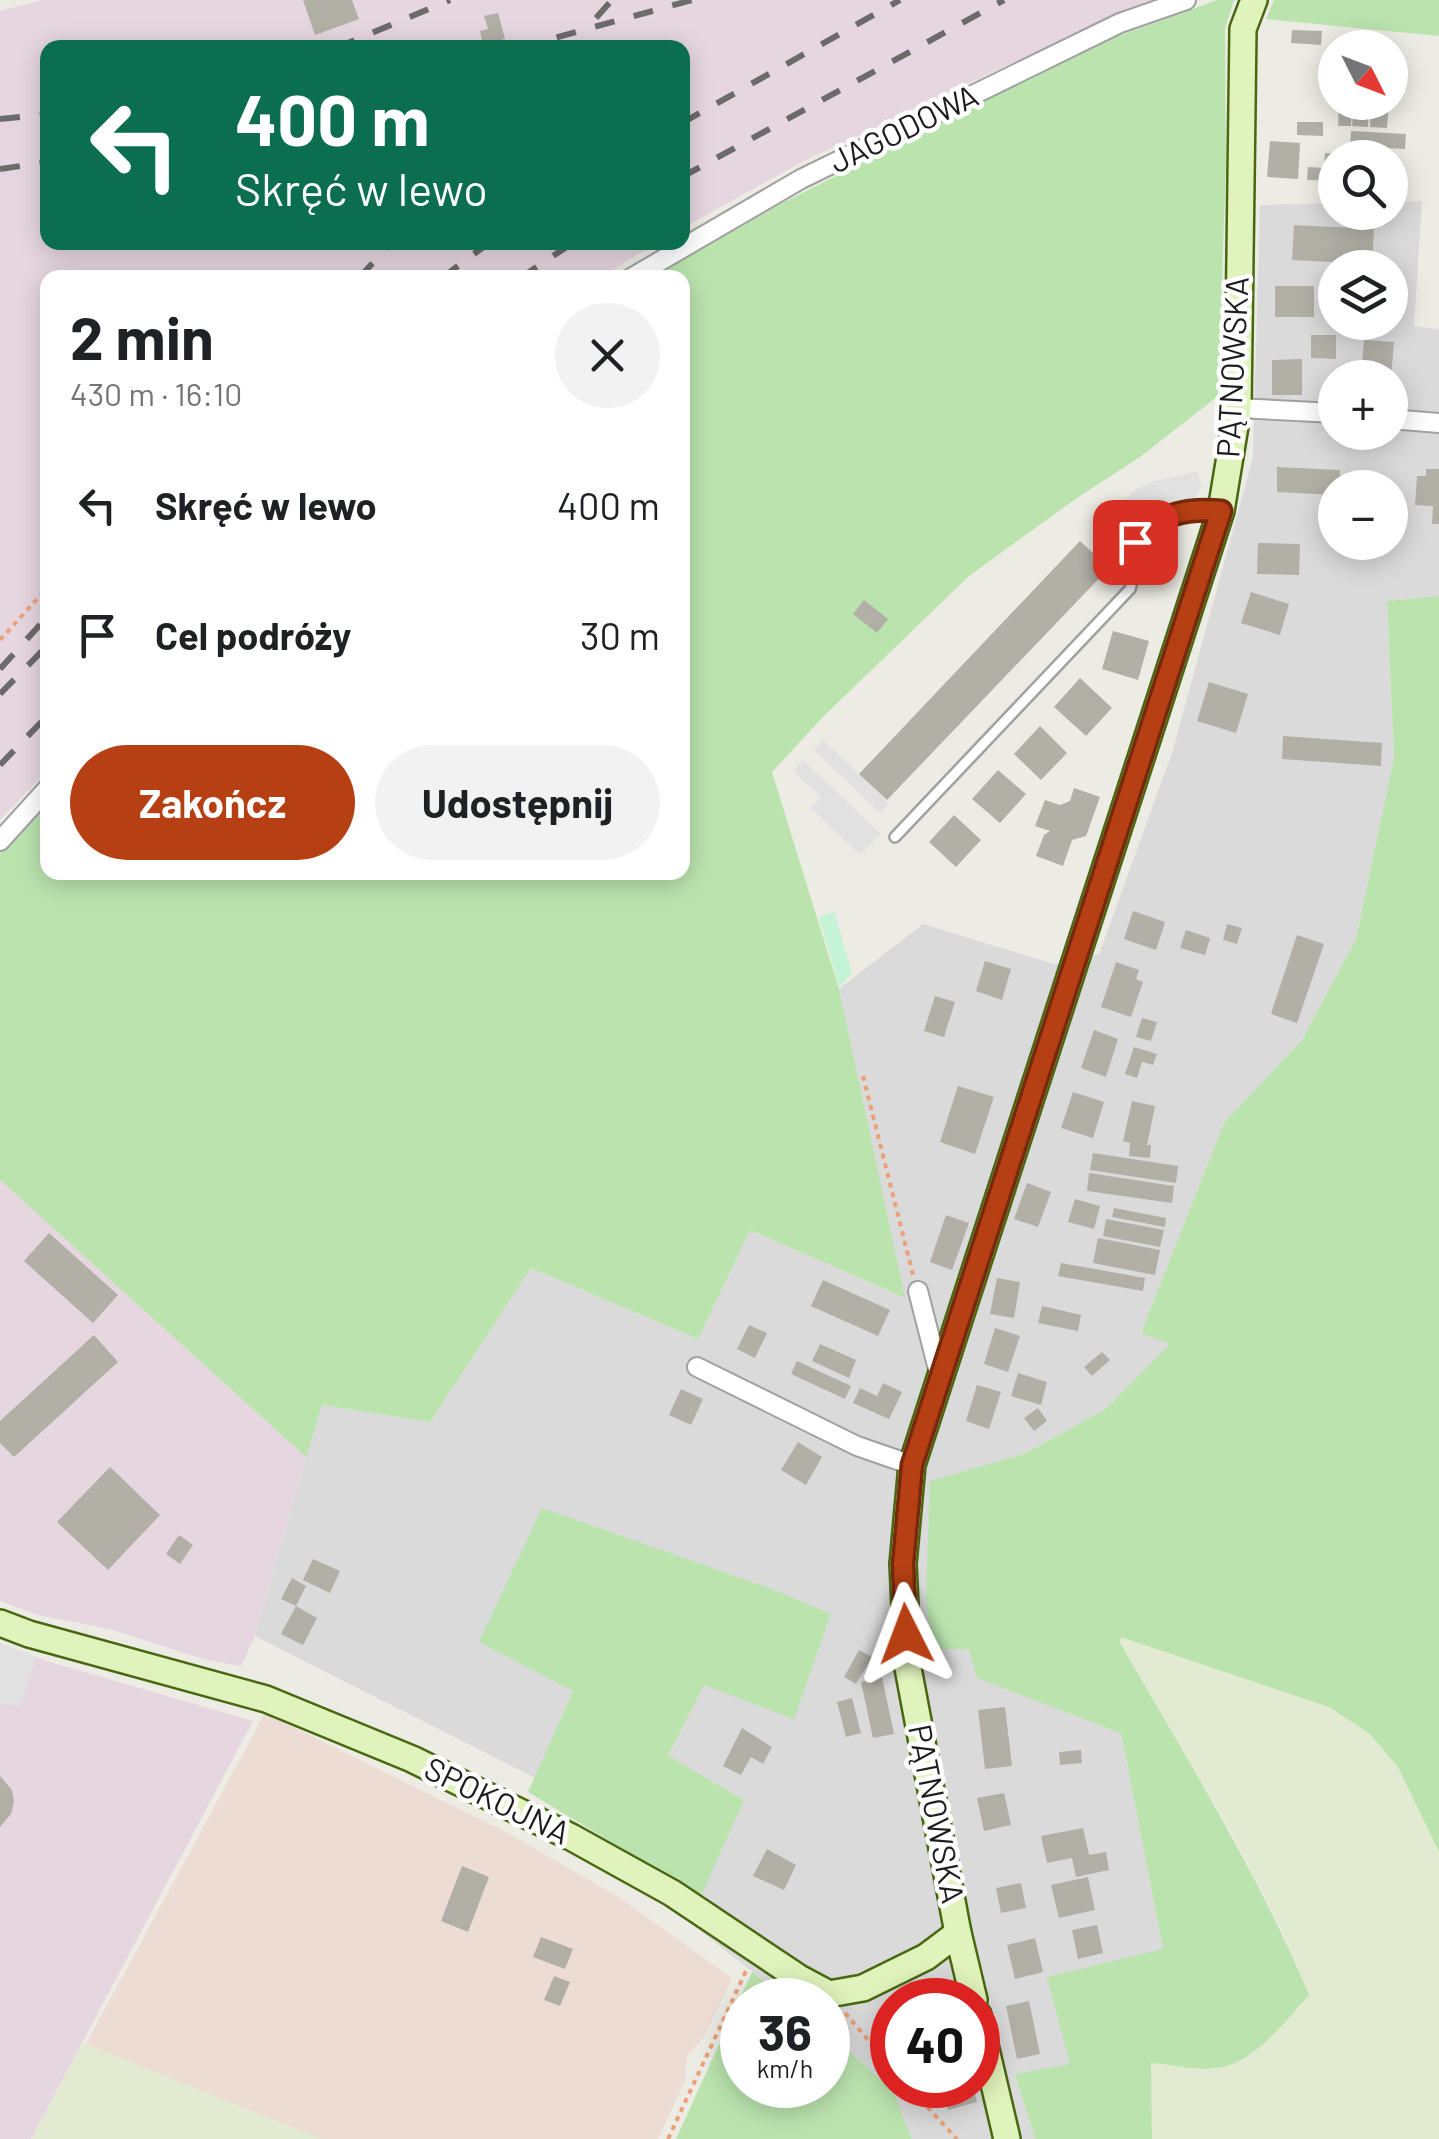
<!DOCTYPE html>
<html lang="pl">
<head>
<meta charset="utf-8">
<style>
  :root { --surface:#fff; --page:#f2f2f2; --text:#202124; --muted:#757577; --accent:#b63f14 }
  body { margin:0; font-family:Barlow,sans-serif; background:var(--page); color:var(--text); height:100vh; display:flex; flex-direction:column; font-size:38px; white-space:nowrap }
  * { box-sizing:border-box; margin:0 }
  p { font-size:32px; color:var(--muted) }
  .icon { flex:none; width:55px; height:55px; fill:none; stroke:currentColor; stroke-width:2; stroke-linecap:round; stroke-linejoin:round }
  .map { position:relative; flex:1; overflow:hidden }
  .panel { position:absolute; left:40px; top:270px; width:650px; height:610px; display:flex; flex-direction:column; background:var(--surface); border-radius:20px; box-shadow:0 5px 25px #0003 }
  .panel>* { flex:none }
  .top-card { position:absolute; left:40px; top:40px; width:650px; height:210px; border-radius:20px; box-shadow:0 5px 25px #0003; background:#0b6e4f; color:#fff; overflow:hidden }
  .needle { width:65px; rotate:132deg }
  .tools { position:absolute; left:1318px; top:30px; display:grid; gap:20px }
  .tools a { display:grid; place-items:center; width:90px; height:90px; border-radius:50%; background:var(--surface); box-shadow:0 5px 25px #0003; font-size:50px }
  .speed { position:absolute; left:720px; top:1978px; display:flex; gap:20px; font-size:50px; font-weight:700; text-align:center }
  .speed>* { display:grid; place-content:center; width:130px; height:130px; border-radius:50%; background:var(--surface); box-shadow:0 5px 25px #0003; line-height:1 }
  .speed small { font-size:25px; font-weight:400 }
  .speed .limit { border:15px solid #d22; background:#fff; color:#111 }
  .pin { position:absolute; display:grid; place-items:center; width:85px; height:85px; color:#fff; margin:-42px; border-radius:20px; box-shadow:0 5px 15px #0006 }
  .me { position:absolute; width:110px; margin:-55px; rotate:357deg; stroke-linejoin:round; filter:drop-shadow(0 0 8px #0008) }
  .turn { display:flex; align-items:center; gap:35px; height:210px; padding:0 30px; font-size:45px }
  .turn .icon { width:130px; height:130px; stroke-width:2.5 }
  .turn b { display:block; font-size:70px; line-height:85px }
  .round { display:grid; place-items:center; flex:none; width:105px; height:105px; border-radius:52px; background:var(--page) }
  .head { display:flex; align-items:center; justify-content:space-between; height:170px; padding:0 30px }
  h1 { font-size:60px; font-weight:700; line-height:75px }
  .primary-button { display:flex; gap:20px; margin-top:auto; padding:20px 30px }
  .primary-button a { flex:1; height:115px; border-radius:60px; background:var(--accent); color:#fff; font-size:40px; font-weight:700; line-height:115px; text-align:center }
  .primary-button a+a { background:var(--page); color:var(--text) }
  ul { padding:0; list-style:none }
  li { display:flex; align-items:center; gap:30px; height:130px; padding:0 30px }
  li div { flex:1 }
  li b { display:block; font-size:38px }
  li em { font-style:normal }
  .map>svg:first-child { display:block }
</style>
</head>
<body>
<div class="map">
<svg width="1439" height="2139" viewBox="0 0 1439 2139">
  <rect width="100%" height="100%" fill="#edece4"/>
  <path fill="#dbdada" fill-rule="evenodd" d="M1422,201L1414,326L1439,329V596L1387,601L1394,757L1356,939L1302,1040L1224,1123L1141,1333L1171,1343L1106,1409L1024,1454L930,1482L969,1649L1120,1728L1163,1950L1070,2065L1015,2074L1035,2139H912L893,2091L828,2032V2000H788L689,1922L744,1800L668,1757L704,1684L794,1718L831,1614L573,1690L535,1778L255,1636L321,1405L430,1422L531,1268L698,1339L750,1230L904,1298L839,989L923,924L1054,964L1099,954L1172,753L1253,457L1260,205L1335,203V212H1390V202ZM1335,268H1390V322H1335ZM1335,378H1390V432H1335ZM1335,488H1390V542H1335ZM892,2000H978V2085H892Z"/>
  <path fill="#ecdcd4" d="M265,1713L508,1833L620,1898L732,1978L704,2037L687,2056L685,2081L658,2139H320L86,2044Z"/>
  <g fill="#e6d6df">
    <path d="M42,0H1166L997,70L802,162L683,228L682,48H48V242L656,243L602,277L48,278L47,771L0,820V11Z"/>
    <path d="M0,1180L306,1457L255,1636L241,1666L203,1659L113,1630L38,1615L0,1601Z"/>
    <path d="M0,1643L50,1662L253,1721L31,2139H0Z"/>
  </g>
  <g fill="#e2ead1">
    <path d="M1121,1637L1329,1707L1370,1734L1398,1767L1439,1852V2139H1152L1151,2063L1218,2069L1237,2061L1257,2049L1309,1994L1281,1929L1235,1839L1120,1643Z"/>
    <path d="M82,2043L86,2044L322,2139H31Z"/>
  </g>
  <g fill="#bae3ae">
    <path d="M1217,0H1234L1225,29L1226,162L1218,396L1140,457L1077,498L969,576L824,716L772,772L839,989L905,1298L750,1230L698,1339L531,1268L430,1422L322,1405L306,1457L0,1180V853L47,802L48,872H682V278L647,277L711,239L1100,43Z"/>
    <path d="M1274,0H1439V36L1266,19Z"/>
    <path d="M1439,596V1852L1398,1767L1370,1734L1329,1707L1121,1637L1120,1643C1187,1759 1257,1871 1309,1995C1285,2021 1254,2064 1216,2068C1195,2071 1172,2064 1151,2063L1152,2139H1035L1015,2074L1070,2064L1047,1977L1163,1949L1121,1733L977,1678L969,1649H932L926,1598L930,1481L1024,1454L1106,1409L1170,1344L1141,1333L1224,1123L1302,1040L1356,939L1394,757L1387,601Z"/>
    <path d="M542,1508L772,1589L831,1614L794,1719L704,1685L668,1756L744,1800L701,1896L528,1792L573,1691L479,1642Z"/>
    <path d="M752,1972L788,2000H742V2085H828V2032L893,2091L912,2139H676Z"/>
  </g>
  <path fill="#c4f3d5" d="M834,912L852,973L839,987L819,917Z"/>
  <g fill="#e1e1e1">
    <path d="M1197,471L1202,486L1194,500L1151,514L1135,530L1112,510L1137,489L1151,482Z"/>
    <path d="M823,740L889,803L880,813L814,750Z"/>
    <path d="M803,760L881,834L860,855L811,808L821,797L793,771Z"/>
    <path d="M0,1643L36,1657L21,1707L0,1703Z"/>
  </g>
  <g fill="#b2afa7">
    <path d="M303,0H352L359,19L315,35Z"/>
    <path d="M498,13L505,39L483,45L480,31L488,29L484,16Z"/>
    <path d="M1292,30L1322,31L1321,45L1291,43Z"/>
    <path d="M1339,102H1352L1351,126H1338Z"/>
    <path d="M1354,102H1369L1368,127L1352,126Z"/>
    <path d="M1371,102H1389L1387,128L1370,127Z"/>
    <path d="M1297,122H1323V136L1297,135Z"/>
    <path d="M1351,131L1406,134L1405,149L1350,146Z"/>
    <path d="M1270,141L1300,143L1298,179L1267,177Z"/>
    <path d="M1325,153L1346,154V158H1335V181L1307,180L1308,167L1324,168Z"/>
    <path d="M1294,225L1374,229L1372,264L1292,260Z"/>
    <rect x="1275" y="286" width="39" height="31"/>
    <path d="M1311,335H1336V359L1311,358Z"/>
    <path d="M1364,340L1394,342L1391,378H1361Z"/>
    <path d="M1302,359V395H1272V360Z"/>
    <path d="M1277,467L1340,470L1339,488H1335V495L1277,492Z"/>
    <path d="M1426,469H1439V524H1432L1433,506L1415,505L1417,476H1426Z"/>
    <path d="M1155,536L1168,547L1157,559L1144,548Z"/>
    <path d="M1080,541L1109,568L887,800L859,774Z"/>
    <path d="M1258,543L1300,544L1299,575L1257,574Z"/>
    <path d="M1251,592L1289,604L1280,635L1241,623Z"/>
    <path d="M864,600L888,619L877,633L853,614Z"/>
    <path d="M1113,631L1149,641L1138,680L1102,669Z"/>
    <path d="M1080,678L1112,708L1086,736L1054,707Z"/>
    <path d="M1209,682L1248,694L1236,733L1197,721Z"/>
    <path d="M1040,726L1067,753L1041,780L1014,754Z"/>
    <path d="M1283,736L1382,743L1381,766L1282,759Z"/>
    <path d="M998,770L1026,794L1000,823L972,799Z"/>
    <path d="M1074,788L1100,797L1086,836L1072,840L1063,866L1036,856L1044,835L1050,831L1035,826L1045,800L1060,805L1070,801Z"/>
    <path d="M954,815L981,840L956,867L929,842Z"/>
    <path d="M1133,911L1165,922L1156,950L1124,939Z"/>
    <path d="M1227,924L1242,928L1237,944L1223,940Z"/>
    <path d="M1186,930L1210,938L1205,955L1180,948Z"/>
    <path d="M1297,935L1324,944L1297,1023L1271,1014Z"/>
    <path d="M985,961L1011,969L1002,1000L976,991Z"/>
    <path d="M1116,962L1139,970L1136,979L1143,982L1131,1017L1101,1007Z"/>
    <path d="M935,996L955,1002L944,1037L924,1031Z"/>
    <path d="M1142,1018L1157,1022L1151,1041L1136,1037Z"/>
    <path d="M1094,1030L1118,1039L1106,1077L1081,1068Z"/>
    <path d="M1134,1047L1157,1054L1153,1065L1142,1062L1137,1078L1125,1074Z"/>
    <path d="M958,1086L994,1097L975,1154L940,1142Z"/>
    <path d="M1073,1092L1104,1102L1093,1138L1061,1128Z"/>
    <path d="M1132,1101L1155,1106L1147,1145H1151L1150,1158L1129,1156L1130,1143L1123,1141Z"/>
    <path d="M1093,1153L1178,1166L1176,1183L1090,1170Z"/>
    <path d="M1089,1173L1174,1186L1172,1203L1087,1191Z"/>
    <path d="M1027,1183L1051,1192L1038,1227L1014,1219Z"/>
    <path d="M1075,1199L1100,1206L1094,1229L1068,1222Z"/>
    <path d="M1114,1208L1166,1218L1165,1227L1112,1217Z"/>
    <path d="M946,1215L969,1223L952,1270L930,1262Z"/>
    <path d="M1106,1219L1164,1230L1160,1247L1103,1236Z"/>
    <path d="M49,1233L118,1295L93,1323L24,1261Z"/>
    <path d="M1098,1238L1160,1250L1155,1275L1093,1263Z"/>
    <path d="M1061,1263L1145,1278L1143,1291L1058,1276Z"/>
    <path d="M997,1278L1020,1282L1014,1318L990,1314Z"/>
    <path d="M823,1280L890,1310L878,1336L811,1306Z"/>
    <path d="M1042,1306L1081,1315L1078,1331L1038,1323Z"/>
    <path d="M749,1325L767,1333L755,1358L737,1349Z"/>
    <path d="M995,1328L1020,1336L1008,1372L984,1364Z"/>
    <path d="M94,1335L118,1362L14,1457L0,1443V1421Z"/>
    <path d="M820,1344L856,1360L849,1378L812,1361Z"/>
    <path d="M1102,1352L1110,1360L1092,1376L1084,1367Z"/>
    <path d="M797,1361L851,1386L845,1399L791,1374Z"/>
    <path d="M1018,1373L1047,1382L1041,1405L1011,1396Z"/>
    <path d="M883,1383L902,1392L889,1419L853,1403L860,1388L877,1396Z"/>
    <path d="M977,1385L1001,1392L989,1429L966,1421Z"/>
    <path d="M681,1389L703,1399L691,1425L669,1415Z"/>
    <path d="M1038,1408L1047,1421L1034,1431L1024,1418Z"/>
    <path d="M798,1442L822,1457L806,1485L781,1470Z"/>
    <path d="M110,1467L160,1515L108,1570L57,1522Z"/>
    <path d="M179,1535L193,1545L180,1564L166,1554Z"/>
    <path d="M313,1559L340,1571L330,1593L303,1580Z"/>
    <path d="M292,1578L306,1586L296,1606L281,1599Z"/>
    <path d="M296,1606L317,1618L303,1645L281,1634Z"/>
    <path d="M859,1650L872,1657L856,1684L844,1677Z"/>
    <path d="M882,1677L894,1734L873,1738L861,1682Z"/>
    <path d="M852,1698L861,1733L846,1737L837,1702Z"/>
    <path d="M1005,1707L1012,1766L985,1769L978,1710Z"/>
    <path d="M742,1728L772,1747L763,1764L751,1757L741,1775L723,1766Z"/>
    <path d="M1081,1750L1082,1763L1060,1765L1059,1752Z"/>
    <path d="M0,1776L12,1790L14,1802L11,1814L0,1827Z"/>
    <path d="M1004,1793L1011,1825L984,1831L977,1798Z"/>
    <path d="M1083,1828L1089,1855L1106,1852L1109,1870L1076,1877L1072,1858L1047,1863L1041,1836Z"/>
    <path d="M767,1849L796,1865L784,1890L753,1876Z"/>
    <path d="M462,1866L489,1877L468,1932L441,1921Z"/>
    <path d="M1088,1877L1095,1910L1059,1918L1051,1885Z"/>
    <path d="M1021,1883L1026,1908L1001,1913L996,1888Z"/>
    <path d="M1097,1925L1103,1953L1078,1959L1072,1930Z"/>
    <path d="M541,1937L573,1949L565,1969L533,1957Z"/>
    <path d="M1035,1938L1043,1972L1015,1979L1007,1945Z"/>
    <path d="M554,1976L570,1982L560,2006L544,2000Z"/>
    <path d="M1029,2001L1040,2054L1017,2059L1006,2006Z"/>
    <path d="M974,2090L977,2102L948,2110L945,2098Z"/>
  </g>
  <g fill="none" stroke-linecap="round" stroke-linejoin="round">
    <g stroke="#a1a1a1" stroke-width="14">
      <path id="lane" d="M895,837L1130,589C1135,575 1132,563 1134,548C1140,513 1189,508 1218,511"/>
    </g>
    <g stroke="#a1a1a1" stroke-width="22">
      <g id="street">
        <path d="M631,278L801,179L1120,23L1186,0"/>
        <path d="M1238,408L1335,413"/>
        <path d="M1390,419L1439,423"/>
        <path d="M0,841L48,788"/>
        <path d="M918,1291L940,1377"/>
        <path d="M697,1367L857,1446L912,1465"/>
      </g>
    </g>
    <g stroke="#476810" stroke-width="30">
      <g id="secondary">
        <path d="M0,1623L29,1634L266,1699L412,1759L571,1837L672,1893L799,1978L829,1994L863,1988L926,1957L958,1933"/>
        <path d="M974,2000L958,1933L908,1668L903,1564L912,1465L1221,511L1238,408L1243,29L1254,0"/>
        <path d="M978,2015L1007,2139"/>
      </g>
    </g>
    <g stroke="#eba177" stroke-width="4" stroke-dasharray="5 5" stroke-linecap="butt">
      <path d="M0,640L48,587"/>
      <path d="M863,1076L913,1275"/>
      <path d="M845,2013L892,2068"/>
      <path d="M907,2085L957,2139"/>
      <path d="M668,2139L746,1971"/>
    </g>
    <use href="#lane" stroke="#fff" stroke-width="9"/>
    <use href="#street" stroke="#fff" stroke-width="18"/>
    <use href="#secondary" stroke="#e1f3bc" stroke-width="25"/>
    <g stroke="#6b6b6b" stroke-width="6" stroke-dasharray="20 20" stroke-linecap="butt">
      <path d="M596,18L612,0"/>
      <path d="M336,48L450,0"/>
      <path d="M518,48L692,0"/>
      <path d="M0,119L48,114"/>
      <path d="M682,123L900,0"/>
      <path d="M0,169L48,162"/>
      <path d="M682,177L1004,0"/>
      <path d="M359,278L392,242"/>
      <path d="M442,278L490,242"/>
      <path d="M520,278L574,242"/>
      <path d="M0,669L48,616"/>
      <path d="M0,694L48,645"/>
      <path d="M0,765L48,715"/>
    </g>
  </g>
  <g fill="none" stroke-linecap="round" stroke-linejoin="round">
    <g stroke="#76290d" stroke-width="25">
      <path id="route" d="M906,1634L903,1564L912,1465L1221,511C1185,508 1158,514 1135,542"/>
    </g>
    <use href="#route" stroke="#b63f14" stroke-width="18"/>
  </g>
  <g text-anchor="middle" stroke-width="9" stroke-linejoin="round" paint-order="stroke">
    <g font-size="32" fill="#1d1d1d" stroke="#fff">
      <text transform="translate(904 129) rotate(-26)" y="11">JAGODOWA</text>
      <text transform="translate(1233 367) rotate(-87)" y="11">PĄTNOWSKA</text>
      <text transform="translate(497 1801) rotate(26)" y="11">SPOKOJNA</text>
      <text transform="translate(936 1814) rotate(79)" y="11">PĄTNOWSKA</text>
    </g>
  </g>
</svg>
<div class="tools">
<a><svg class="needle" viewBox="-14 -14 28 28"><path d="M0-13l5 13h-10z" fill="#e53935"/><path d="M0 13l5-13h-10z" fill="#757577"/></svg></a>
<a><svg class="icon" aria-label="search" viewBox="0 0 24 24"><circle cx="10" cy="10" r="6"/><path d="M15 15l6 6"/></svg></a>
<a><svg class="icon" aria-label="layers" viewBox="0 0 24 24"><path d="M12 4l9 5-9 5-9-5zM3 14l9 5 9-5"/></svg></a>
<a>+</a>
<a>−</a>
</div>
<div class="speed"><div>36<small>km/h</small></div><div class="limit">40</div></div>
<div class="pin" style="left:1135px;top:542px;background:#d93025"><svg class="icon" aria-label="arrive" viewBox="0 0 24 24"><path d="M6 21V4h12l-3 4 3 4H6"/></svg></div>
<svg class="me" style="left:906px;top:1634px" viewBox="-20 -20 40 40"><path d="M0-17L14 15 0 8-14 15z" fill="#b63f14" stroke="#fff" stroke-width="4"/></svg>
<div class="top-card">
<div class="turn"><svg class="icon" aria-label="left" viewBox="0 0 24 24"><path d="M17 20v-9H6M10 6l-5 5 5 5"/></svg><div><b>400 m</b>Skręć w lewo</div></div>
</div>
<section class="panel">
<div class="head"><div><h1>2 min</h1><p>430 m · 16:10</p></div><a class="round"><svg class="icon" aria-label="close" viewBox="0 0 24 24"><path d="M6 6l12 12M18 6L6 18"/></svg></a></div>
<ul>
<li><svg class="icon" aria-label="left" viewBox="0 0 24 24"><path d="M17 20v-9H6M10 6l-5 5 5 5"/></svg><div><b>Skręć w lewo</b></div><em>400 m</em></li>
<li><svg class="icon" aria-label="arrive" viewBox="0 0 24 24"><path d="M6 21V4h12l-3 4 3 4H6"/></svg><div><b>Cel podróży</b></div><em>30 m</em></li>
</ul>
<div class="primary-button"><a>Zakończ</a><a>Udostępnij</a></div>
</section>
</div>
</body>
</html>
